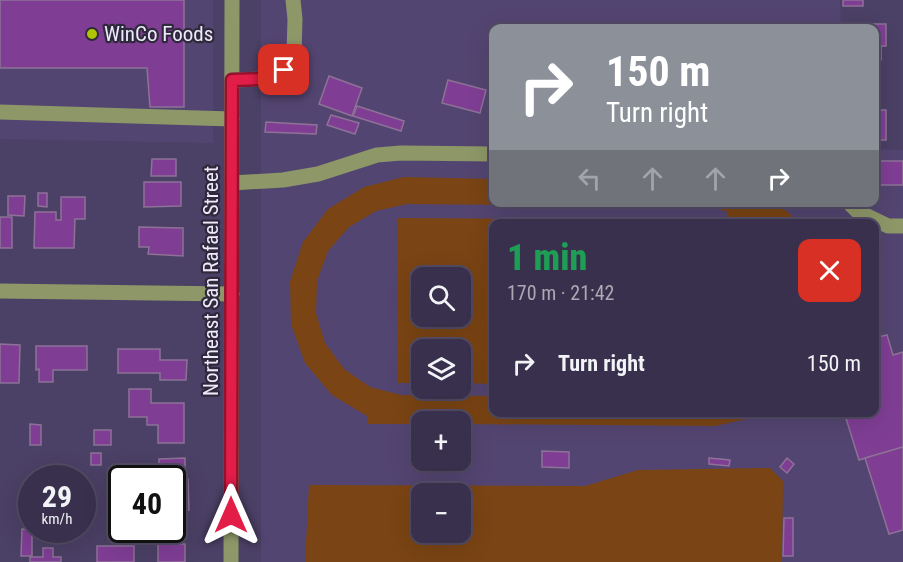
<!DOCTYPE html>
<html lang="en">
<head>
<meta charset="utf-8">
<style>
  :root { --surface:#38304c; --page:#433c56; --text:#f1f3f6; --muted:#aba9b5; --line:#524b64 }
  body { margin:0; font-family:"Roboto Condensed",sans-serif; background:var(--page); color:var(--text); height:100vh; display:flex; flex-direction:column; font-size:22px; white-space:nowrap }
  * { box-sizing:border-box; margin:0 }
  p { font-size:20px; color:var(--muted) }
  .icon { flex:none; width:33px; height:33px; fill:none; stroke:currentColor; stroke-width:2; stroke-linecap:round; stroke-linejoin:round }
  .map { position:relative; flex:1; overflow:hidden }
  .panel { position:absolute; left:489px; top:219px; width:390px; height:198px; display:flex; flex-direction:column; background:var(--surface); border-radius:12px; box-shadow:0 6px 24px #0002,0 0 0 2px var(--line) }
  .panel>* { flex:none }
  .hud { position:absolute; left:489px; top:24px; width:390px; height:183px; border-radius:12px; box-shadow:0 6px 24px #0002,0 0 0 2px var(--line); background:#8c9099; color:#fff; overflow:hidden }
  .tools { position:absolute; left:411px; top:267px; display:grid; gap:12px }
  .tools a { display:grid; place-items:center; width:60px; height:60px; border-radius:12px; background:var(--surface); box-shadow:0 6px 24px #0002,0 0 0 2px var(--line); font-size:30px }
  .speed { position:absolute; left:18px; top:465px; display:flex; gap:12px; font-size:30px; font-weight:700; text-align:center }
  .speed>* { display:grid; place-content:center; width:78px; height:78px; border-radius:50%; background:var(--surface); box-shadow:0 6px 24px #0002,0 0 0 2px var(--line); line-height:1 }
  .speed small { font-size:15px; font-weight:400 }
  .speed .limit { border:3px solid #111; border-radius:9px; background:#fff; color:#111 }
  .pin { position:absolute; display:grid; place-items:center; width:51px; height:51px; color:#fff; margin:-26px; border-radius:12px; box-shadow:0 3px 9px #0006 }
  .me { position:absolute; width:66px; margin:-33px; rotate:0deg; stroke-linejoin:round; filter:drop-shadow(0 0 4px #0008) }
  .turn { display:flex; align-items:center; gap:21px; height:126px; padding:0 18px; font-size:27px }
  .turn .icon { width:78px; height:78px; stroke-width:2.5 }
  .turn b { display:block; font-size:42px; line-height:51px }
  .lanes { display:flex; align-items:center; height:57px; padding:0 18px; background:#0003; justify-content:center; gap:30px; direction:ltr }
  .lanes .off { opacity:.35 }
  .round { display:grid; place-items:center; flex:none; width:63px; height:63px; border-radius:12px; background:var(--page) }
  .headline { display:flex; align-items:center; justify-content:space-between; height:102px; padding:0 18px }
  h1 { font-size:36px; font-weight:800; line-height:45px; color:#1e9e55 }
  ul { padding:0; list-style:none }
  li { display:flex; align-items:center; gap:18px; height:84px; padding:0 18px }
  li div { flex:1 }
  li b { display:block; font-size:22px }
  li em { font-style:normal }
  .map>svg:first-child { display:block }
</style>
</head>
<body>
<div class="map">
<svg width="903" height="562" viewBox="0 0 903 562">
  <rect width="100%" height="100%" fill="#4b4065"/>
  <g fill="#534571" fill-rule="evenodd">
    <path d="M0,0H213V143L0,139Z"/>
    <path d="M261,0H840L841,28H494V202H874L875,149L903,150V562H261ZM494,224H874V412H494ZM422,278H460V316H422ZM422,350H460V388H422ZM422,422H460V460H422ZM422,494H460V532H422Z"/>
  </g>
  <g fill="#7a4414" fill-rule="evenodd">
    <path d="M404,177L493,179L494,202L773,203L788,212L798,223H728V212L713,207L407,204L376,211L349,227L328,251L317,281L316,313L325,343L344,369L370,387L401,395L493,396L494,412L762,413L755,417L715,426L461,424L460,422H422L421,424H368L367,416L332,395L305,363L291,324L290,282L303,242L328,209L364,187Z"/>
    <path d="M398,218L719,220V223L494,224L493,384L461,383L460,350H422L421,383H397ZM422,278H460V316H422Z"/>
    <path d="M770,468L783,481L782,562H305L309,485L585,486L638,470ZM422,494H460V532H422Z"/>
  </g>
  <g fill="#7f3e94" stroke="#8d7296" stroke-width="1.5">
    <path d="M0,0H184V107H150L147,68H0Z"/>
    <rect x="843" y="0" width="20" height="6"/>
    <path d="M856,24H886V46H881V60H874V28H856Z"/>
    <path d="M329,76L362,88L352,116L319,104Z"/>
    <path d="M448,80L486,90L480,113L442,103Z"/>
    <path d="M357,106L404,121L401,131L353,116Z"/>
    <rect x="874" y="110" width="12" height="30"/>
    <path d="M331,115L359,123L355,134L327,125Z"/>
    <path d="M266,122L317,125L316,134L265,132Z"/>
    <path d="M152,159H176V176H151Z"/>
    <rect x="874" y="161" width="29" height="24"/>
    <path d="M144,182H181V206L144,207Z"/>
    <path d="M38,193H47V207L38,206Z"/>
    <path d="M8,196H25L24,216L8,215Z"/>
    <path d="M61,197H85V219H75L74,248H34L35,212H56V220H61Z"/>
    <rect x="0" y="217" width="12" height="31"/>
    <path d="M139,227L183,228V256L148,254L149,247H139Z"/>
    <path d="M887,335L893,355L903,352V447L859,460L844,412H874V338Z"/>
    <path d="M0,344L20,345L19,383H0Z"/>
    <path d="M36,346H87V370H53V382H39V369L36,370Z"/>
    <path d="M118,349H160V360H187L186,380H160V373H118Z"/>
    <path d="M129,389H151V403H184V443H158V425H147V417H129Z"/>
    <path d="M30,424L41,425V445H30Z"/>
    <rect x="94" y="430" width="17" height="15"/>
    <path d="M903,447V530L889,534L865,458Z"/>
    <path d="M542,451L569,452V468L542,467Z"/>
    <rect x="91" y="453" width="10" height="12"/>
    <path d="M185,458V479H188L189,510H172V478H159V459Z"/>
    <path d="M709,458L730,460L729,466L709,464Z"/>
    <path d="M787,458L794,464L787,473L780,467Z"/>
    <path d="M172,517H174V533H153V530H172Z"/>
    <path d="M784,518H793V556H783Z"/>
    <path d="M22,529L32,530V556H21Z"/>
    <rect x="158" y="544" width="27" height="18"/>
    <rect x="97" y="546" width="37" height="16"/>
    <path d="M43,548H53V557H61V562H30V557H43Z"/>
  </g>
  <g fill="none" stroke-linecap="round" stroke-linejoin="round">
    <g stroke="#8e9768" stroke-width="15">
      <path d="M232,80L261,79L284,70L294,54L295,19L293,0"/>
      <path d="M0,112L232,119"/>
      <path d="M232,183L283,180L318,174L377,155L401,153L494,154"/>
      <path d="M848,202L857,211L888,226H903"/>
      <path d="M0,291L232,294"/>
      <path d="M231,562L232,0"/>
    </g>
  </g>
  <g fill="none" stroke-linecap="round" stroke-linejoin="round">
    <g stroke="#92132f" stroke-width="15">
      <path id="route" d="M231,515L232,80L261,79L284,70"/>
    </g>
    <use href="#route" stroke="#e11d48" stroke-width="10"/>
  </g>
  <circle fill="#b0c501" stroke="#2f2a3b" stroke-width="2" cx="92" cy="34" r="6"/>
  <g text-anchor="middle" stroke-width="4.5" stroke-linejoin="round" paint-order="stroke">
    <g font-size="21" fill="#eee9fc" stroke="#2f2a3b" text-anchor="start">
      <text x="104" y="41">WinCo Foods</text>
    </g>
    <g font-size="21" fill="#eee9fc" stroke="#2f2a3b">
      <text transform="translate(211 281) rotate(-90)" y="7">Northeast San Rafael Street</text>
    </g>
  </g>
</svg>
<div class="tools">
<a><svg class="icon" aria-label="search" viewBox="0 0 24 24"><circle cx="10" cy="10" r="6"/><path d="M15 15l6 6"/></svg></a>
<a><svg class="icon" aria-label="layers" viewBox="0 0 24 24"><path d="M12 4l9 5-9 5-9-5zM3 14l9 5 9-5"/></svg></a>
<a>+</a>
<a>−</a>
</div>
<div class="speed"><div>29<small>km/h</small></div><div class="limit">40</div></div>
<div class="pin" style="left:284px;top:70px;background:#d93025"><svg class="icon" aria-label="arrive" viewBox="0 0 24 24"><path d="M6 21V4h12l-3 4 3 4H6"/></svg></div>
<svg class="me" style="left:231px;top:515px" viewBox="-20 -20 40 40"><path d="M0-17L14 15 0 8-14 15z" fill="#e11d48" stroke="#fff" stroke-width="4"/></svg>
<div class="hud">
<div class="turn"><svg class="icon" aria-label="right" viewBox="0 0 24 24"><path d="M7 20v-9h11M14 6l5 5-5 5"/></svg><div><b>150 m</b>Turn right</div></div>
<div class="lanes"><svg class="icon off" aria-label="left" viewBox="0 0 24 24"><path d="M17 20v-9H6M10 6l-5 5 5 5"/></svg><svg class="icon off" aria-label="ahead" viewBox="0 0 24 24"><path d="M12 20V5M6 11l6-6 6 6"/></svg><svg class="icon off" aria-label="ahead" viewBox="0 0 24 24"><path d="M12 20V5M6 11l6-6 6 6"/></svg><svg class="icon" aria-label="right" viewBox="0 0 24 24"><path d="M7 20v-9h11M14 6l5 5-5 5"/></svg></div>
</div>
<section class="panel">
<div class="headline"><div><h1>1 min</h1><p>170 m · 21:42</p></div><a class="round" style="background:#d93025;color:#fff"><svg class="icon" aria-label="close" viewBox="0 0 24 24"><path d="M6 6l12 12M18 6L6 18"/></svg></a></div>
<ul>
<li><svg class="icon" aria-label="right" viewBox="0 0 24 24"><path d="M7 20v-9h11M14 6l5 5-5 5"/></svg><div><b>Turn right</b></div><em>150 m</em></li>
</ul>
</section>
</div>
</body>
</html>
